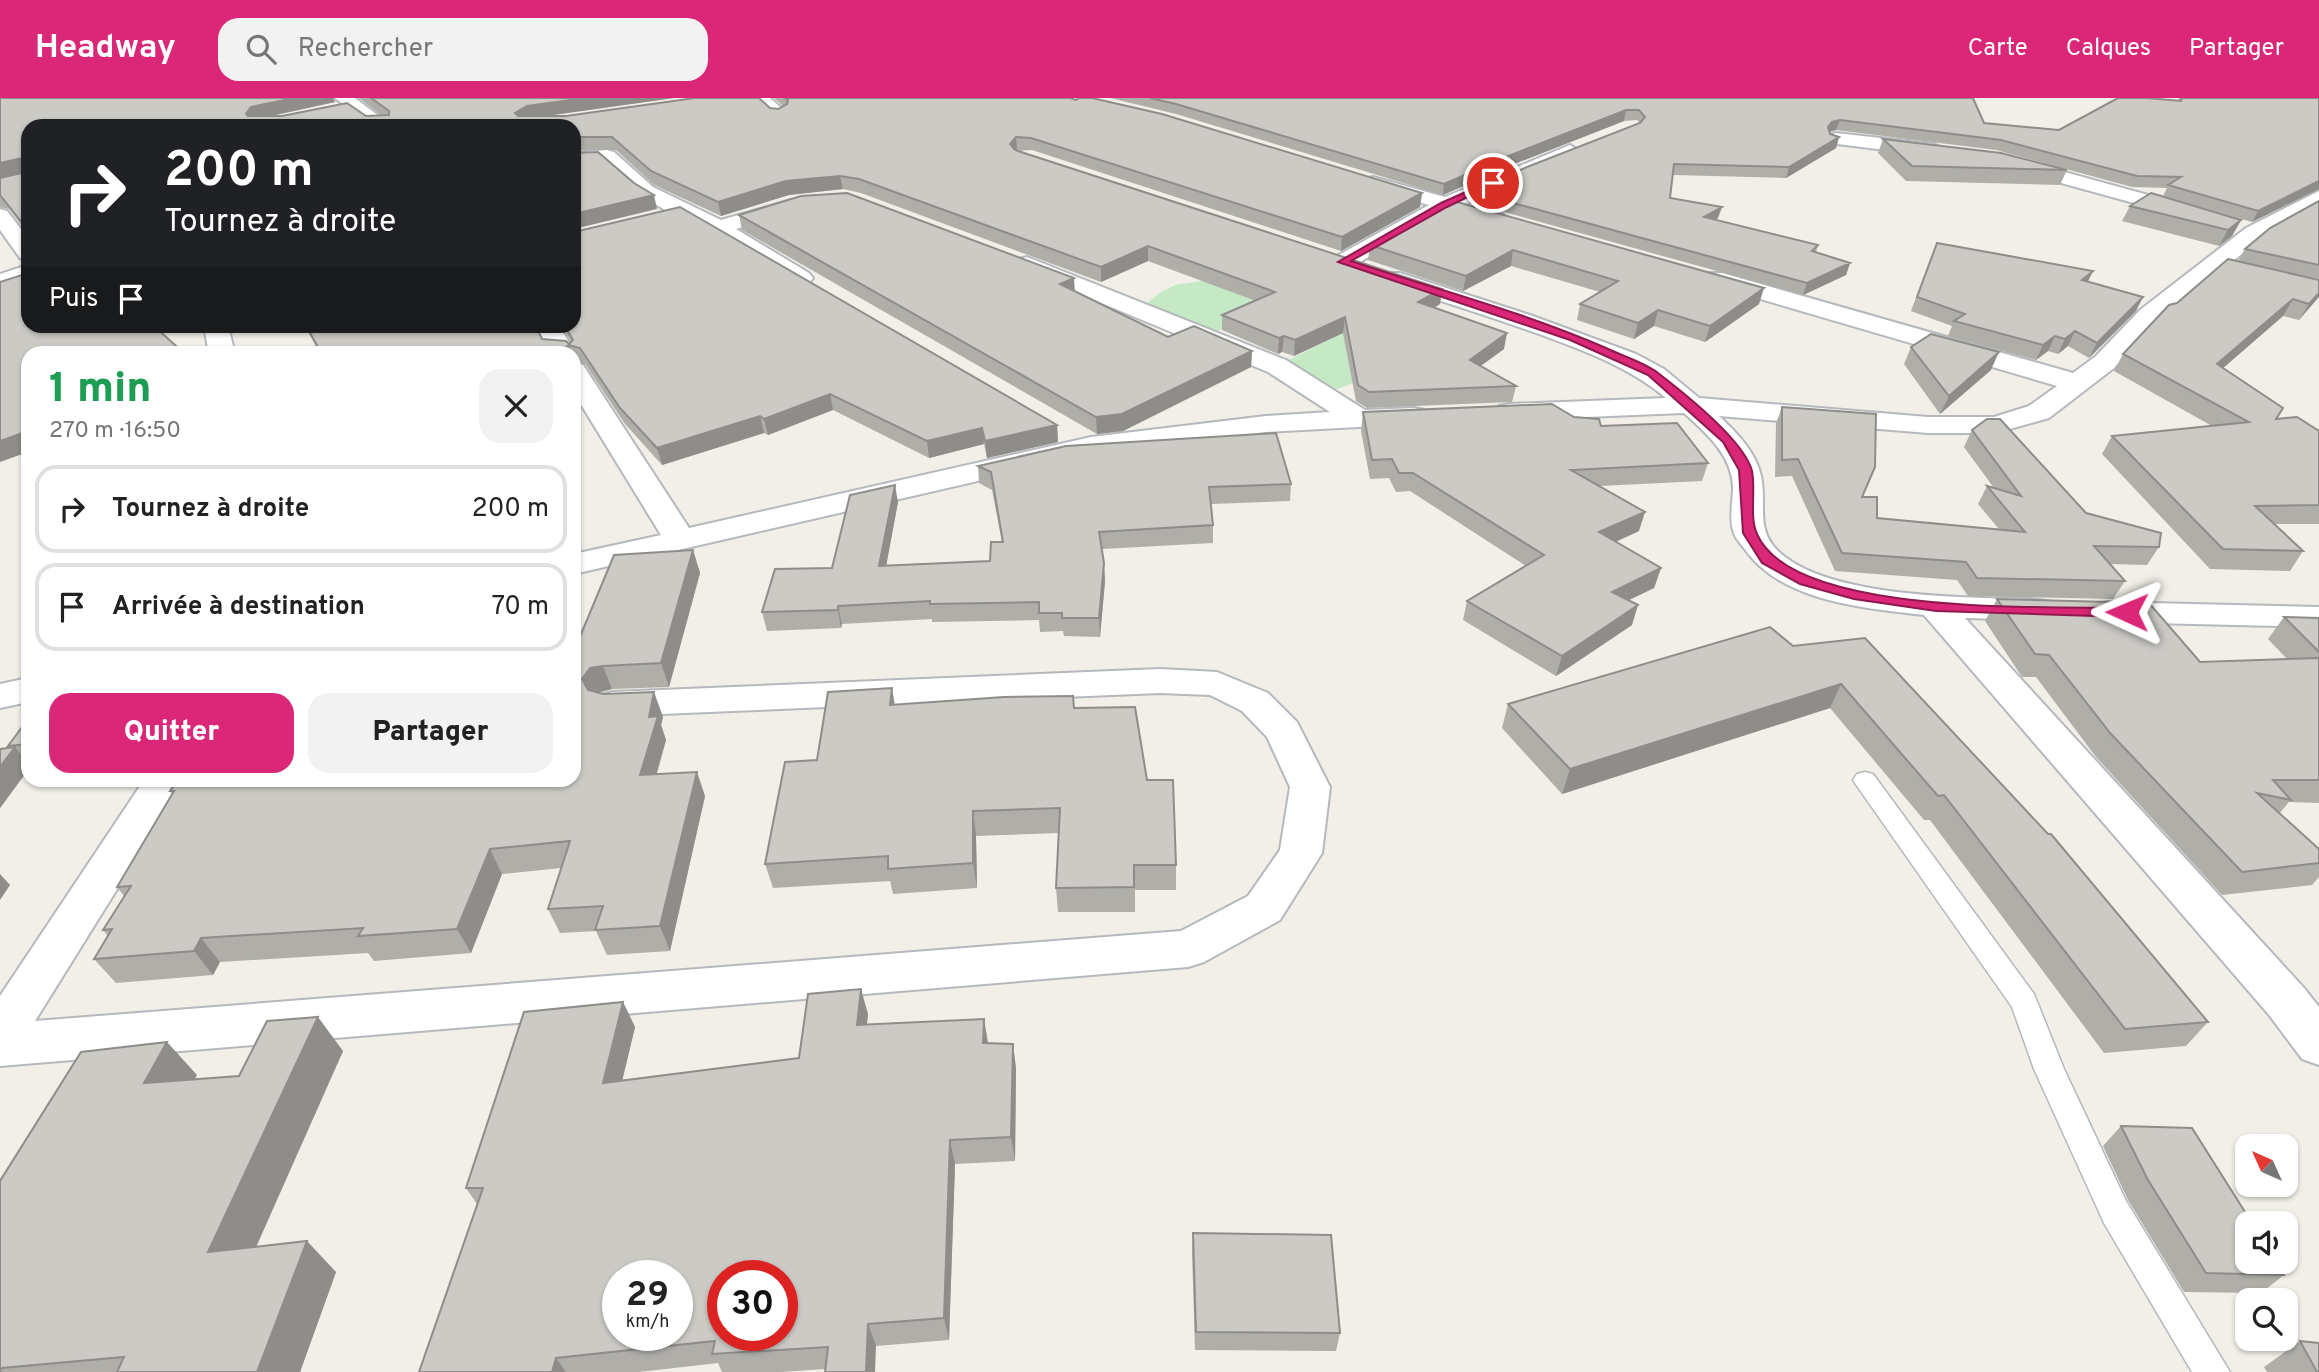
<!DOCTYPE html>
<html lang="fr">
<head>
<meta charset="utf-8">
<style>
  :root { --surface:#fff; --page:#f2f2f2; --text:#222; --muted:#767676; --line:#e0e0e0; --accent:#db2777 }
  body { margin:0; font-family:Overpass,sans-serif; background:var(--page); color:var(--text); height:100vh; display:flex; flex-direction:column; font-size:26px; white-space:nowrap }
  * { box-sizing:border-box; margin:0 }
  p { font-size:23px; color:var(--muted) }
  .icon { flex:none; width:38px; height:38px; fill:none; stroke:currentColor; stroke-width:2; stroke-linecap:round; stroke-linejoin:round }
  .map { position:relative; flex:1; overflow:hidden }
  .details { position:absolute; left:21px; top:248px; width:560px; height:441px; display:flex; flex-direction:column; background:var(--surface); border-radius:21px; box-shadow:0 2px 5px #0004 }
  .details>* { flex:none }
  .top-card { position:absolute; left:21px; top:21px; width:560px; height:214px; border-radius:21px; box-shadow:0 2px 5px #0004; background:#202124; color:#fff; overflow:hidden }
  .needle { width:46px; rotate:315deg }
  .tools { position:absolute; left:2235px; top:1036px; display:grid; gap:14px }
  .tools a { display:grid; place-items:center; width:63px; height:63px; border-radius:14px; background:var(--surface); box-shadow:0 2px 5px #0004; font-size:35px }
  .speed { position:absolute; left:602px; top:1162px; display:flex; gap:14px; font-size:35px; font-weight:700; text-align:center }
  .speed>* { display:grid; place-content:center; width:91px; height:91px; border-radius:50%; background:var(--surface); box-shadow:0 2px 5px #0004; line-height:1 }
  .speed small { font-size:18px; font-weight:400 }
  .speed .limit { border:10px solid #d22; background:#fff; color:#111 }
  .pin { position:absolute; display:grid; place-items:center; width:60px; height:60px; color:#fff; margin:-30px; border:4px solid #fff; border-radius:50%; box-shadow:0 2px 7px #0007 }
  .me { position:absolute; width:77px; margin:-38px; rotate:271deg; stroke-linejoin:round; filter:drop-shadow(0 0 5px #0008) }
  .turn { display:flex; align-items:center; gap:24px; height:147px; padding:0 28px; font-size:32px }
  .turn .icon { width:91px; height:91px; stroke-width:2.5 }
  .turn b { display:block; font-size:49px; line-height:60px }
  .then { display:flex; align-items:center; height:66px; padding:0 28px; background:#0003; gap:14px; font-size:26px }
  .round { display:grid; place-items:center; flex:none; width:74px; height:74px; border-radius:21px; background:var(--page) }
  .summary { display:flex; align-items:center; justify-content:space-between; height:119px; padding:0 28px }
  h1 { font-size:42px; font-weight:800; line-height:52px; color:#1e9e55 }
  .button { display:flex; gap:14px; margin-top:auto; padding:14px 28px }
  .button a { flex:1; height:80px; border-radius:21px; background:var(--accent); color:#fff; font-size:28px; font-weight:800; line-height:80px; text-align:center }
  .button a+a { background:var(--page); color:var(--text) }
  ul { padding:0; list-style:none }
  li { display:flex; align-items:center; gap:21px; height:88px; margin:0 14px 10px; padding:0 14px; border:4px solid var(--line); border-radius:21px }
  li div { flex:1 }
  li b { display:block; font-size:26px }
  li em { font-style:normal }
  header { display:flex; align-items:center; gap:42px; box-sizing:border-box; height:98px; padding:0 35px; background:var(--accent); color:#fff }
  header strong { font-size:33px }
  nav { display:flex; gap:38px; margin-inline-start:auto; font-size:24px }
  .search { width:490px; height:63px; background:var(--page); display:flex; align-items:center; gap:18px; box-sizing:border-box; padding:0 24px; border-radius:21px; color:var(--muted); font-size:26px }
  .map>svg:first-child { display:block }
</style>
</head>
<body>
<header>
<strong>Headway</strong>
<div class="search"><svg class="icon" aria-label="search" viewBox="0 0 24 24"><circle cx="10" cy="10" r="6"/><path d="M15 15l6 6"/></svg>Rechercher</div>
<nav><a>Carte</a><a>Calques</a><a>Partager</a></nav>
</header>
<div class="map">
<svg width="2319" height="1274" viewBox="0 0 2319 1274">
  <rect width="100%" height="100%" fill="#f1efe8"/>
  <g fill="#c5e8c5">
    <path d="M1309,167L1220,232L1188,237L1145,207L1158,196L1175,187Z"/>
    <path d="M1343,235L1419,260L1322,297L1277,268Z"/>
  </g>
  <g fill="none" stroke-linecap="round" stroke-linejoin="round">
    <g stroke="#b5b8bc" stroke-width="3">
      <path id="lane" d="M1865,674L1873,676L2034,896L2064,971L2126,1103L2230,1274H2192L2104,1125L2034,971L2012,909L1857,688L1853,682L1857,676Z"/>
    </g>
    <g stroke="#b5b8bc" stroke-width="4">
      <g id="street">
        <path d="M335,0H355L392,28H371Z"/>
        <path d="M750,0H770L788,16L779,21L773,20Z"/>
        <path d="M1836,35L1934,46L1943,52L1934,58L1829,45L1827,41L1829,37Z"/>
        <path d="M1570,47L1579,53L1577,57L1467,105L1501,115L1505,119L1501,123L1494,125L1449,113L1351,169H1335L1332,164L1335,159L1429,107L1366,89L1363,85L1366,81L1373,79L1445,99Z"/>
        <path d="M607,52L614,54L653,89L721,122L791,102L798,104L801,108L798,112L736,131L809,175L813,180L809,185H793L696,125L667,113L639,97L603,64L574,67V55Z"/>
        <path d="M2014,60L2199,111L2203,115L2199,119L2192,121L2007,70L2004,66Z"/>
        <path d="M2319,93V107L2262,140L2158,222L2114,270L2049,320L1996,335H1928L1719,318C1736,334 1756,354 1761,378C1767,405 1755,431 1778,453C1819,493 1927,498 1982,500C2006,501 2032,499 2056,505L2061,512L2056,519L2044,522L1965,520L2304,890L2319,909V967L2302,961L2270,918L1924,517C1864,510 1781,504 1744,450C1740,445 1734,439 1733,432C1729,419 1733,403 1733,389C1732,357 1706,335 1684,315L1509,322L1499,320L1495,314L1499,308L1509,306L1666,300C1630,270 1590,255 1547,239C1493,219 1438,202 1384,185L1380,180L1384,175H1400L1530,217L1636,256L1664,271L1699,300L1928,319H1994L2029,308L2057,288L1706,185L1702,180L1706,175H1722L2073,275L2096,258L2140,212L2246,130Z"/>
        <path d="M0,111L7,113L28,140V162L20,160L0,132Z"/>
        <path d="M1027,159L1286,262L1365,312L1414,310L1424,312L1428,318L1424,324L1414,326L1266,334L1091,357L574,476V456L661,437L574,295V265L583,267L689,430L1091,339L1266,318L1330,314L1268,274L1019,171L1016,166L1019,161Z"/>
        <path d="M28,167V182L0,191V176Z"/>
        <path d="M204,228H228L235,256H209Z"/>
        <path d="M535,228H559L576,256L574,259V256H550Z"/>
        <path d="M2108,504L2319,509V529L2108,524L2096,521L2091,514L2096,507Z"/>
        <path d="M1160,571L1217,574L1268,595L1297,624L1330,689L1322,755L1280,822L1204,864L1188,869L0,968V898L144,682H185L35,923L1181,833L1248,798L1280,752L1290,689L1267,639L1242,613L1210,597L1160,595L613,618L600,615L594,606L600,597L613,594Z"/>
        <path d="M28,580V604L0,610V586Z"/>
      </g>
    </g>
    <use href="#lane" fill="#fff" fill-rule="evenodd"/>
    <use href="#street" fill="#fff" fill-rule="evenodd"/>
  </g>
  <g fill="#afaea9">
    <path d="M0,0H333L335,4L272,18H382L359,0H674L547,18L770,10L778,11L783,8L774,0H1070L1422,95L1420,109L1341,153L1032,52L1017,53L1442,191L1440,206L1434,210L1504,251L1480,268L1516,288L1512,304L1367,310L1356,303L1343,235L1294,258L1282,254L1278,256L1222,232V217L1256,203L1148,163L1101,184L861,95L843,91L789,97L721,118L654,87L616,52H574V28H28V136L9,111L0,109Z"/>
    <path d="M1110,0H1973L1984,25L2059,32L2178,3L2179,0H2319V91L2252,124L2163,98L2167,90L2132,89L1996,52L1836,32L1830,34V36L1839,39L1836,50L1786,80L1673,77L1670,100L1718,120L1715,122L1818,147L1816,154L1850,165L1846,177L1803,197L1472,105L1473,94L1640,25L1637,22L1624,23L1509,68L1443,97L1176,16Z"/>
    <path d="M1883,41L2067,72L2060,87L1906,83L1878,55Z"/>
    <path d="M1450,102L1759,206L1705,244L1654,228L1634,241L1577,222L1580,206L1600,194L1511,168L1463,193L1368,162L1370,147Z"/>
    <path d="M2319,103V181L2238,163L2245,151Z"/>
    <path d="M2130,108L2241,122L2232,138L2219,148L2122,123Z"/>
    <path d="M739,117L1074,180V193L1168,239L1252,253L1251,269L1123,333L1097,336L742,132Z"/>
    <path d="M1931,159L2093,173L2088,183L2136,213L2089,260L2068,248L2058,256L2048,253L2036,262L1948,238L1952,228L1911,213Z"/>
    <path d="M2319,182V195L2299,222L2283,218L2223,270L2276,321L2319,333V426H2275L2303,453L2290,473L2210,471L2102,356L2112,338L2212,328L2114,273L2123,256Z"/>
    <path d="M305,228H536L542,241L569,246L571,244L562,228H574L1057,327L1058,344L987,360L984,346L929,360L833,312L768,337L764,335L662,367L625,326L585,266L574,263V256H320Z"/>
    <path d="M1911,249L1991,272L1940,316L1904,266Z"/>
    <path d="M1782,309L1862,399L1877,420L1999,431L1978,406L1987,388L1994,390L1964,349L1972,332L2086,415L2159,449L2147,467L2110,466L2125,483L2113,501L1968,498L1957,482L1835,473L1792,378L1775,379L1776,325Z"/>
    <path d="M1363,314L1574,319L1708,365L1702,383L1600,388L1639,433L1616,444L1661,470L1654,490L1629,502L1632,527L1556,578L1463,522L1467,503L1526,468L1410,393L1396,394L1389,380L1370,381L1361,333Z"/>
    <path d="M978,368L1291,386L1290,403L1211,406L1213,427V445L1102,451L1105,483L1100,539L1064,538L1063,533L1040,534L1039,522L932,524V521L842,526L841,530L767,533L762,514L832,470L898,404L886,467L990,463L1002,444L992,392L979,385Z"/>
    <path d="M693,452L700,475L669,589L612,591L599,595L663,619L661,627L666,642L657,676L705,698L670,853L607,857L596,833L560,835L548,811L561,770L502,776L471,855L374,863L368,855L220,864L213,877L116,885L94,861L108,838L103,832L124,798L117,789L172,696L170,693L574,682V553Z"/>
    <path d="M1997,501L2200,564L2287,561L2268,541L2284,519L2319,520V705L2289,704L2279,716L2319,751V779L2312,787L2222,797L2096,659L2036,579H2022L1985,523Z"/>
    <path d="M1865,540L2208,924L2186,948L2104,955L1930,722H1924L1830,610L1562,696L1502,630L1508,606L1793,548Z"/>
    <path d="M895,607L1074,610L1147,682L1176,767V792H1135V814H1058L1056,790L1059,735L976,738L977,790L893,796L890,783L773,790L765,766L817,662Z"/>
    <path d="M28,621V672L0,710V651L9,650L8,648Z"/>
    <path d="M623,904L635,929L622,982L799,960L868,916L867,926L984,921L988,945L1013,946L1016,971L1015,1063L955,1066L949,1242L876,1248L825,1271L781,1274H722L718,1265L639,1274H419L477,1106L466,1090Z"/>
    <path d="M343,953L256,1149L336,1174L300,1274H0L197,977L194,981L239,978Z"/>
    <path d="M2121,1028L2284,1177L2261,1195L2184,1194L2128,1102L2103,1048Z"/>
    <path d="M1193,1135L1340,1235L1336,1253L1195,1252L1192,1154Z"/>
    <path d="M2300,1243L2319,1274H2267L2264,1269Z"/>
  </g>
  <g fill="#8f8d8a">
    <path d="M294,0H333L335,4L256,21L252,28L246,16L251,9Z"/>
    <path d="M585,0H674L531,20L519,28L515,15L527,8Z"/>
    <path d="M1626,12L1624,23L1509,68L1443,97L1444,86L1511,57Z"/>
    <path d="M1840,22L1836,32L1828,34V29L1832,24Z"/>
    <path d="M1016,39L1017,52L1011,59L1010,46Z"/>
    <path d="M1839,39L1836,50L1786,80L1789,69Z"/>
    <path d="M22,60L28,73L0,80V65Z"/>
    <path d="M840,78L843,91L789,97L721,118L718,104L786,83Z"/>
    <path d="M2319,83V91L2252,124L2258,113Z"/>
    <path d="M1422,95L1420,109L1341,153L1342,139Z"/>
    <path d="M654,97L657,111L574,131V116Z"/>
    <path d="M1722,109L1718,120L1700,131L1704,119Z"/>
    <path d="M2241,122L2232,138L2219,148L2228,132Z"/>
    <path d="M1148,148V163L1101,184V169Z"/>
    <path d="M1513,152L1511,168L1463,193L1466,178Z"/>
    <path d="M1850,165L1846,177L1803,197L1807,185Z"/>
    <path d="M2093,173L2086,187L2082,182Z"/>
    <path d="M1074,180L1075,195L1060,186Z"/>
    <path d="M1764,190L1759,206L1705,244L1710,228Z"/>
    <path d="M1442,191L1440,206L1416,220L1418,204Z"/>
    <path d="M2319,195V199L2299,222L2309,206Z"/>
    <path d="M2143,199L2136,213L2089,260L2097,245Z"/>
    <path d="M2293,201L2283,218L2207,284L2217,266Z"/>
    <path d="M1658,212L1654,228L1634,241L1638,225Z"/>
    <path d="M1345,219L1343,235L1294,258L1295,242Z"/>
    <path d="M2075,233L2068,248L2058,256L2065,241Z"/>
    <path d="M1507,235L1504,251L1467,278L1470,262Z"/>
    <path d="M1284,238L1282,254L1278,256L1279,240Z"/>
    <path d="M2055,238L2048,253L2036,262L2043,247Z"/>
    <path d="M569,247L572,256H566V249Z"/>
    <path d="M1252,253L1251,269L1123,333L1097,336L1096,319Z"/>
    <path d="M1999,254L1991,272L1940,316L1949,298Z"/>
    <path d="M830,296L833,312L768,337L764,321Z"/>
    <path d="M760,318L764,335L662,367L657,350Z"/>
    <path d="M1057,327L1058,344L987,360L985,343Z"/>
    <path d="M982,330L984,346L929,360L927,343Z"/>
    <path d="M28,333V354L0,364V343Z"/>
    <path d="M895,387L898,404L883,485L879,468Z"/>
    <path d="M1645,414L1639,433L1594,453L1599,434Z"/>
    <path d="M693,452L700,475L669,589L661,565Z"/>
    <path d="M1104,465L1105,483L1100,539L1099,520Z"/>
    <path d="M1661,470L1654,490L1606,513L1612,494Z"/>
    <path d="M1638,507L1632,527L1556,578L1562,558Z"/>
    <path d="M838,508L842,526L841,530L838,512Z"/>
    <path d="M603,568L612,591L599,594L592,605L582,581L590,570Z"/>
    <path d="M1841,586L1830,610L1562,696L1570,671Z"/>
    <path d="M892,590L896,614L890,607Z"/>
    <path d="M654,594L663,619L661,627L666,642L649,701L640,677L649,619Z"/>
    <path d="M15,649L28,665V672L0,710V669Z"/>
    <path d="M697,674L705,698L670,853L660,828Z"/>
    <path d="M973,713L976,738L977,790L973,765Z"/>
    <path d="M490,751L502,776L471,855L457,831Z"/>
    <path d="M0,776L10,787L0,802Z"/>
    <path d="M201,840L220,864L213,877L194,853Z"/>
    <path d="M861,891L868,916L864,951L857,927Z"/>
    <path d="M623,904L635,929L616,1009L603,985Z"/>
    <path d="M318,919L343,953L240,1185L208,1154Z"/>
    <path d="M984,921L988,946L983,945Z"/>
    <path d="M167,944L197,977L175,1018L144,985Z"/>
    <path d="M1013,946L1016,971L1015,1063L1011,1039Z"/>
    <path d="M950,1042L955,1066L949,1242L944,1220Z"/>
    <path d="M307,1143L336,1174L300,1274H257Z"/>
    <path d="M868,1226L876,1248L875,1274H866Z"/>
    <path d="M556,1260L566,1274H552Z"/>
  </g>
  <g fill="#cccac5" stroke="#8f8d8a" stroke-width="2" fill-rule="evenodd">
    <path d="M0,0H294L251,9L246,16L248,18H282L347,5L366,18L389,17V13L371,0H585L527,8L515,15L518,18H566L695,0H759L770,10L778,11L787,6L788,2L785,0H1070L1076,2L1079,0H1092L1162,16L1422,95L1342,139L1031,40L1016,39L1010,46L1015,52L1442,191L1418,204L1507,235L1470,262L1516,288L1369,294L1358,287L1345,219L1295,242L1284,238L1279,240L1222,217L1275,194L1148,148L1101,169L859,81L840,78L786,83L718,104L651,73L612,39H574V28H28V125L20,122L0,97V80L22,75V60L0,65Z"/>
    <path d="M1150,0H1973L1984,25L2059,32L2118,0H2147L2181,3L2182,0H2319V83L2258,113L2168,87L2181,79L2137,78L2001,42L1840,22L1832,24L1828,29L1830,36L1839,39L1789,69L1674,66L1670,100L1722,109L1704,119L1818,147L1812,153L1850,165L1807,185L1473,94L1527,69L1640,25L1645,19L1639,12H1626L1511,57L1444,86L1176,6Z"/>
    <path d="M1883,41L2001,55L2067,72L1912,68Z"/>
    <path d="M598,54L634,85L654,97L574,116V55Z"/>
    <path d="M847,95L1074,180L1060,186L1168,239L1194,228L1252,253L1122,316L1096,319L739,117L801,98Z"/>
    <path d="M2151,95L2241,122L2228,132L2130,108Z"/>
    <path d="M1450,102L1764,190L1710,228L1658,212L1638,225L1580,206L1618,183L1513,152L1466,178L1370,147Z"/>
    <path d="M2319,103V167L2245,151L2270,130Z"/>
    <path d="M680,109L1057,327L985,343L982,330L927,343L830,296L764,321L760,318L657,350L620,310L580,250L569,247L566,249V256H322L306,228H536L542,241L566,243L569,246L573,242L565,228H574V134Z"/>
    <path d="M1937,145L2093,173L2082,182L2143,199L2097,245L2075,233L2065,241L2055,238L2043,247L1954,223L1965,216L1917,199Z"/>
    <path d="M2228,161L2319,182V195L2309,206L2293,201L2217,266L2283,310L2276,321L2297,319L2319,333V407L2255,408L2303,453L2223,451L2112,338L2249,324L2123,256L2169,207L2177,205Z"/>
    <path d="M28,175V228H154L185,256H28V333L0,343V184Z"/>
    <path d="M1931,236L1999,254L1949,298L1911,249Z"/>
    <path d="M1552,306L1574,319L1599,321L1601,328L1677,325L1708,365L1571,372L1645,414L1599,434L1661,470L1612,494L1638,507L1562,558L1467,503L1544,457L1413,375H1399L1392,361L1372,362L1363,314Z"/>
    <path d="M1782,309L1876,316L1875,369L1862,399H1877V420L2025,434L1987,388L2021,398L1972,332L1987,321H2000L2086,415L2161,435L2159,449L2094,448L2125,483L1977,480L1966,464L1842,455L1798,361L1782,362Z"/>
    <path d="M1276,335L1291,386L1209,389L1213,427L1099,434L1104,465L1099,520H1062V515H1039V504L930,506V503L838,508V512L762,514L775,471L832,470L850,397L895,387L879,468L990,463L991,444H1003L991,374L978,368L1066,348Z"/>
    <path d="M693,452L661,565L603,568L590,570L582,581L588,592L603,596L654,594L649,619L658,618L640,677L697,674L660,828L595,832L603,808L548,811L570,743L490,751L457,831L358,838L363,830L201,840L194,853L94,861L112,831L103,832L131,788L117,789L174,693H170L177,682H574V553L614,457Z"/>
    <path d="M1997,501L2149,505L2200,564L2319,560V682H2273L2291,702L2257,695L2319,751V765L2242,774L2111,636L2049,557L2035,556Z"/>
    <path d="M2284,519L2319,520V554Z"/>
    <path d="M1770,529L1793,548L1865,540L2048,736H2051L2208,924L2125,931L1944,697L1938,698L1841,586L1570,671L1508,606Z"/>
    <path d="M892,590L890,607L1004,599L1073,598L1074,610L1135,609L1147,682H1173L1176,767H1134V789L1056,790L1060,710L973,713V765L888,771V758L765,766L785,664L817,662L828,594Z"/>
    <path d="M28,621V646L8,648Z"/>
    <path d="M15,649L0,669V651Z"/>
    <path d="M861,891L857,927L984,921L983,945L1013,946L1011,1039L950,1042L944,1220L868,1226L866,1274H825L828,1249L712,1256L715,1243L556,1260L552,1274H419L483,1090H466L524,914L623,904L603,985L799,960L808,896ZM618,1178H677V1237H618ZM723,1178H782V1237H723Z"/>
    <path d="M318,919L208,1154L307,1143L257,1274H117L124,1259L2,1270L0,1274V1083L81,954L167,944L144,985L239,978L267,923Z"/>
    <path d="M2121,1028L2192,1030L2252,1125H2247V1164H2276L2284,1177L2206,1175L2148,1082Z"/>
    <path d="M1193,1135L1331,1137L1340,1235L1196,1234Z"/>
    <path d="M2300,1243L2319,1245V1274H2317Z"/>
  </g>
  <path fill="#db2777" stroke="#8e194d" stroke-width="2" d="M1490,83L1497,85L1447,109L1351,163C1435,191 1524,214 1606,250C1622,258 1644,264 1658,275C1684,295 1744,342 1752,373C1756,393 1749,418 1757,436C1793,519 2048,508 2127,510L2135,514L2127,519L1936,513L1854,501L1800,486L1762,465L1743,435L1739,372L1723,344L1648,277L1570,242L1338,164L1441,105Z"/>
</svg>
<div class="tools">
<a><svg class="needle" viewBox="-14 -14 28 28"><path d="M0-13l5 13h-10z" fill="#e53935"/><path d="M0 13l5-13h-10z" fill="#767676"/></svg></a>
<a><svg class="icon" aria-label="sound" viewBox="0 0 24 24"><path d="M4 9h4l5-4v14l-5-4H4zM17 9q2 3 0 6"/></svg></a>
<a><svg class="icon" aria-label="search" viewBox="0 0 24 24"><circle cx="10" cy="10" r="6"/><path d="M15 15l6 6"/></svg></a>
</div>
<div class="speed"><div>29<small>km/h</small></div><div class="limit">30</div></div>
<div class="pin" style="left:1493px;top:85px;background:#d93025"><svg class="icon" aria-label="arrive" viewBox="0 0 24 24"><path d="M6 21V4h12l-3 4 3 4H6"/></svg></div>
<svg class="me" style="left:2127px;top:514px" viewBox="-20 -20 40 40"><path d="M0-17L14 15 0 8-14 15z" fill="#db2777" stroke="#fff" stroke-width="4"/></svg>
<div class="top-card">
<div class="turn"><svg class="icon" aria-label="right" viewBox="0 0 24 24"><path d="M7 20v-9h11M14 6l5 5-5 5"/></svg><div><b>200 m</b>Tournez à droite</div></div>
<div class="then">Puis<svg class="icon" aria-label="arrive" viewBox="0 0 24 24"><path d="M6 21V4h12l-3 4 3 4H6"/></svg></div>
</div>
<section class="details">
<div class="summary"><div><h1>1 min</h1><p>270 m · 16:50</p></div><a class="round"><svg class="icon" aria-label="close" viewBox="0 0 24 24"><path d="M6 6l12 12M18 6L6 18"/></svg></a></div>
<ul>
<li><svg class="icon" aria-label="right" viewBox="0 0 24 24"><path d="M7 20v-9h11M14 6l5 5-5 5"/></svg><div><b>Tournez à droite</b></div><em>200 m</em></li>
<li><svg class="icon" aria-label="arrive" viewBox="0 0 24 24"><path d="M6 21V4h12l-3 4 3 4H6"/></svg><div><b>Arrivée à destination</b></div><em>70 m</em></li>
</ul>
<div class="button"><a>Quitter</a><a>Partager</a></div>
</section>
</div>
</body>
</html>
